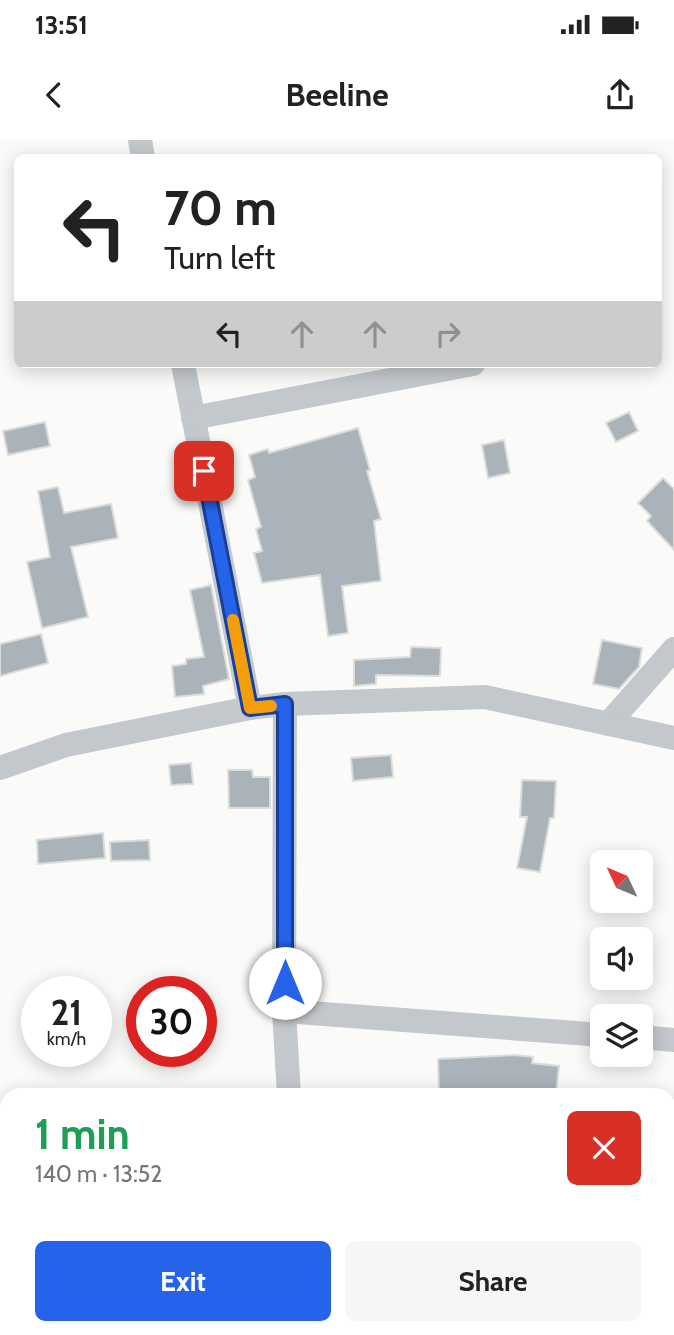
<!DOCTYPE html>
<html lang="en">
<head>
<meta charset="utf-8">
<style>
  :root { --surface:#fff; --page:#f6f6f6; --text:#222; --muted:#767676; --accent:#2563eb }
  body { margin:0; font-family:Cabin,sans-serif; background:var(--page); color:var(--text); height:100vh; display:flex; flex-direction:column; font-size:26px; white-space:nowrap }
  * { box-sizing:border-box; margin:0 }
  p { font-size:23px; color:var(--muted) }
  .icon { flex:none; width:38px; height:38px; fill:none; stroke:currentColor; stroke-width:2; stroke-linecap:round; stroke-linejoin:round }
  .map { position:relative; flex:1; overflow:hidden }
  .details { position:absolute; left:0px; top:948px; width:676px; height:247px; display:flex; flex-direction:column; background:var(--surface); border-radius:21px 21px 0 0; box-shadow:0 4px 18px #0003 }
  .details>* { flex:none }
  .banner { position:absolute; left:14px; top:14px; width:648px; height:214px; border-radius:10px; box-shadow:0 4px 18px #0003; background:#fff; color:var(--text); overflow:hidden }
  .needle { width:46px; rotate:314deg }
  .buttons { position:absolute; left:590px; top:710px; display:grid; gap:14px }
  .buttons a { display:grid; place-items:center; width:63px; height:63px; border-radius:10px; background:var(--surface); box-shadow:0 4px 18px #0003; font-size:35px }
  .speed { position:absolute; left:21px; top:836px; display:flex; gap:14px; font-size:35px; font-weight:700; text-align:center }
  .speed>* { display:grid; place-content:center; width:91px; height:91px; border-radius:50%; background:var(--surface); box-shadow:0 4px 18px #0003; line-height:1 }
  .speed small { font-size:18px; font-weight:400 }
  .speed .limit { border:10px solid #d22; background:#fff; color:#111 }
  .pin { position:absolute; display:grid; place-items:center; width:60px; height:60px; color:#fff; margin:-30px; border-radius:14px; box-shadow:0 4px 10px #0006 }
  .me { position:absolute; width:77px; margin:-38px; rotate:0deg; stroke-linejoin:round; filter:drop-shadow(0 0 5px #0008) }
  .turn { display:flex; align-items:center; gap:24px; height:147px; padding:0 35px; font-size:32px }
  .turn .icon { width:91px; height:91px; stroke-width:2.5 }
  .turn b { display:block; font-size:49px; line-height:60px }
  .lanes { display:flex; align-items:center; height:66px; padding:0 35px; background:#0003; justify-content:center; gap:35px; direction:ltr }
  .lanes .off { opacity:.35 }
  .round { display:grid; place-items:center; flex:none; width:74px; height:74px; border-radius:10px; background:var(--page) }
  .summary { display:flex; align-items:center; justify-content:space-between; height:119px; padding:0 35px }
  h1 { font-size:42px; font-weight:700; line-height:52px; color:#1e9e55 }
  .action { display:flex; gap:14px; margin-top:auto; padding:14px 35px }
  .action a { flex:1; height:80px; border-radius:10px; background:var(--accent); color:#fff; font-size:28px; font-weight:700; line-height:80px; text-align:center }
  .action a+a { background:var(--page); color:var(--text) }
  .status { display:flex; justify-content:space-between; align-items:center; height:49px; padding:0 35px; background:var(--surface); direction:ltr }
  .status svg { height:19px; fill:currentColor }
  header { display:flex; justify-content:space-between; align-items:center; height:91px; padding:0 35px; background:var(--surface); font-size:32px; font-weight:700 }
  .map>svg:first-child { display:block }
</style>
</head>
<body>
<div class="status"><b>13:51</b><svg viewBox="0 0 49 12"><path d="M0 12V9h3v3zM5 12V6h3v6zM10 12V3h3v9zM15 12V0h3v12zM26 1h20v11H26zM47 4h2v5h-2z"/></svg></div>
<header><svg class="icon" aria-label="back" viewBox="0 0 24 24"><path d="M15 5l-7 7 7 7"/></svg>Beeline<svg class="icon" aria-label="share" viewBox="0 0 24 24"><path d="M12 15V3M7 8l5-5 5 5M5 13v7h14v-7"/></svg></header>
<div class="map">
<svg width="674" height="1195" viewBox="0 0 674 1195">
  <rect width="100%" height="100%" fill="#fafaf8"/>
  <g fill="#aab3b9" stroke="#dcdcda" stroke-width="2">
    <path d="M629,272L638,291L616,302L606,283Z"/>
    <path d="M45,282L50,306L8,315L3,291Z"/>
    <path d="M358,288L370,330L367,331L381,379L374,381L381,441L342,446L348,493L328,496L320,435L262,443L254,413L262,411L256,389L261,387L248,340L255,337L249,315L268,309L269,313Z"/>
    <path d="M504,300L510,333L488,338L482,305Z"/>
    <path d="M663,338L674,349V410L647,381L651,376L638,363Z"/>
    <path d="M58,347L64,373L111,364L118,398L71,407L88,477L42,488L27,422L50,417L38,351Z"/>
    <path d="M211,445L229,539L203,546L204,554L175,557L172,526L186,524V519L204,517L190,450Z"/>
    <path d="M41,494L48,523L0,536V504Z"/>
    <path d="M602,500L642,508L639,527L619,549L593,544Z"/>
    <path d="M411,507L441,508L440,536L376,535V544L354,546V520L410,517Z"/>
    <path d="M391,615L393,637L353,641L351,618Z"/>
    <path d="M191,623L193,644L171,645L169,625Z"/>
    <path d="M228,630H252L253,637H270V668H229Z"/>
    <path d="M522,640L556,641L554,678H550L540,732L517,728L527,677H520Z"/>
    <path d="M103,693L105,718L38,724L37,700Z"/>
    <path d="M149,700L150,720L111,721L110,702Z"/>
    <path d="M514,915L533,917L532,923L559,926L556,956H439L438,919Z"/>
  </g>
  <g fill="none" stroke-linecap="round" stroke-linejoin="round">
    <g stroke="#c3c8cc" stroke-width="24">
      <path d="M140,0L143,18"/>
      <path d="M183,224L250,568"/>
      <path d="M193,278L473,224"/>
      <path d="M285,564L284,871L289,956"/>
      <path d="M608,584L674,509"/>
      <path d="M0,628L66,605L250,568L285,564L485,557L674,598"/>
      <path d="M284,871L602,895"/>
      <path d="M640,897L674,900"/>
      <path d="M309,1188L310,1195"/>
    </g>
  </g>
  <g fill="none" stroke-linecap="round" stroke-linejoin="round">
    <g stroke="#184099" stroke-width="18">
      <path id="route" d="M204,331L250,568L285,564V843"/>
    </g>
    <use href="#route" stroke="#2563eb" stroke-width="12"/>
    <path stroke="#f59e0b" stroke-width="12" d="M233,480L250,568L271,566"/>
  </g>
</svg>
<div class="buttons">
<a><svg class="needle" viewBox="-14 -14 28 28"><path d="M0-13l5 13h-10z" fill="#e53935"/><path d="M0 13l5-13h-10z" fill="#767676"/></svg></a>
<a><svg class="icon" aria-label="sound" viewBox="0 0 24 24"><path d="M4 9h4l5-4v14l-5-4H4zM17 9q2 3 0 6"/></svg></a>
<a><svg class="icon" aria-label="layers" viewBox="0 0 24 24"><path d="M12 4l9 5-9 5-9-5zM3 14l9 5 9-5"/></svg></a>
</div>
<div class="speed"><div>21<small>km/h</small></div><div class="limit">30</div></div>
<div class="pin" style="left:204px;top:331px;background:#d93025"><svg class="icon" aria-label="arrive" viewBox="0 0 24 24"><path d="M6 21V4h12l-3 4 3 4H6"/></svg></div>
<svg class="me" style="left:285px;top:843px" viewBox="-20 -20 40 40"><circle r="19" fill="#fff"/><path d="M0-13L10 11 0 6-10 11z" fill="#2563eb"/></svg>
<div class="banner">
<div class="turn"><svg class="icon" aria-label="left" viewBox="0 0 24 24"><path d="M17 20v-9H6M10 6l-5 5 5 5"/></svg><div><b>70 m</b>Turn left</div></div>
<div class="lanes"><svg class="icon" aria-label="left" viewBox="0 0 24 24"><path d="M17 20v-9H6M10 6l-5 5 5 5"/></svg><svg class="icon off" aria-label="ahead" viewBox="0 0 24 24"><path d="M12 20V5M6 11l6-6 6 6"/></svg><svg class="icon off" aria-label="ahead" viewBox="0 0 24 24"><path d="M12 20V5M6 11l6-6 6 6"/></svg><svg class="icon off" aria-label="right" viewBox="0 0 24 24"><path d="M7 20v-9h11M14 6l5 5-5 5"/></svg></div>
</div>
<section class="details">
<div class="summary"><div><h1>1 min</h1><p>140 m · 13:52</p></div><a class="round" style="background:#d93025;color:#fff"><svg class="icon" aria-label="close" viewBox="0 0 24 24"><path d="M6 6l12 12M18 6L6 18"/></svg></a></div>
<div class="action"><a>Exit</a><a>Share</a></div>
</section>
</div>
</body>
</html>
